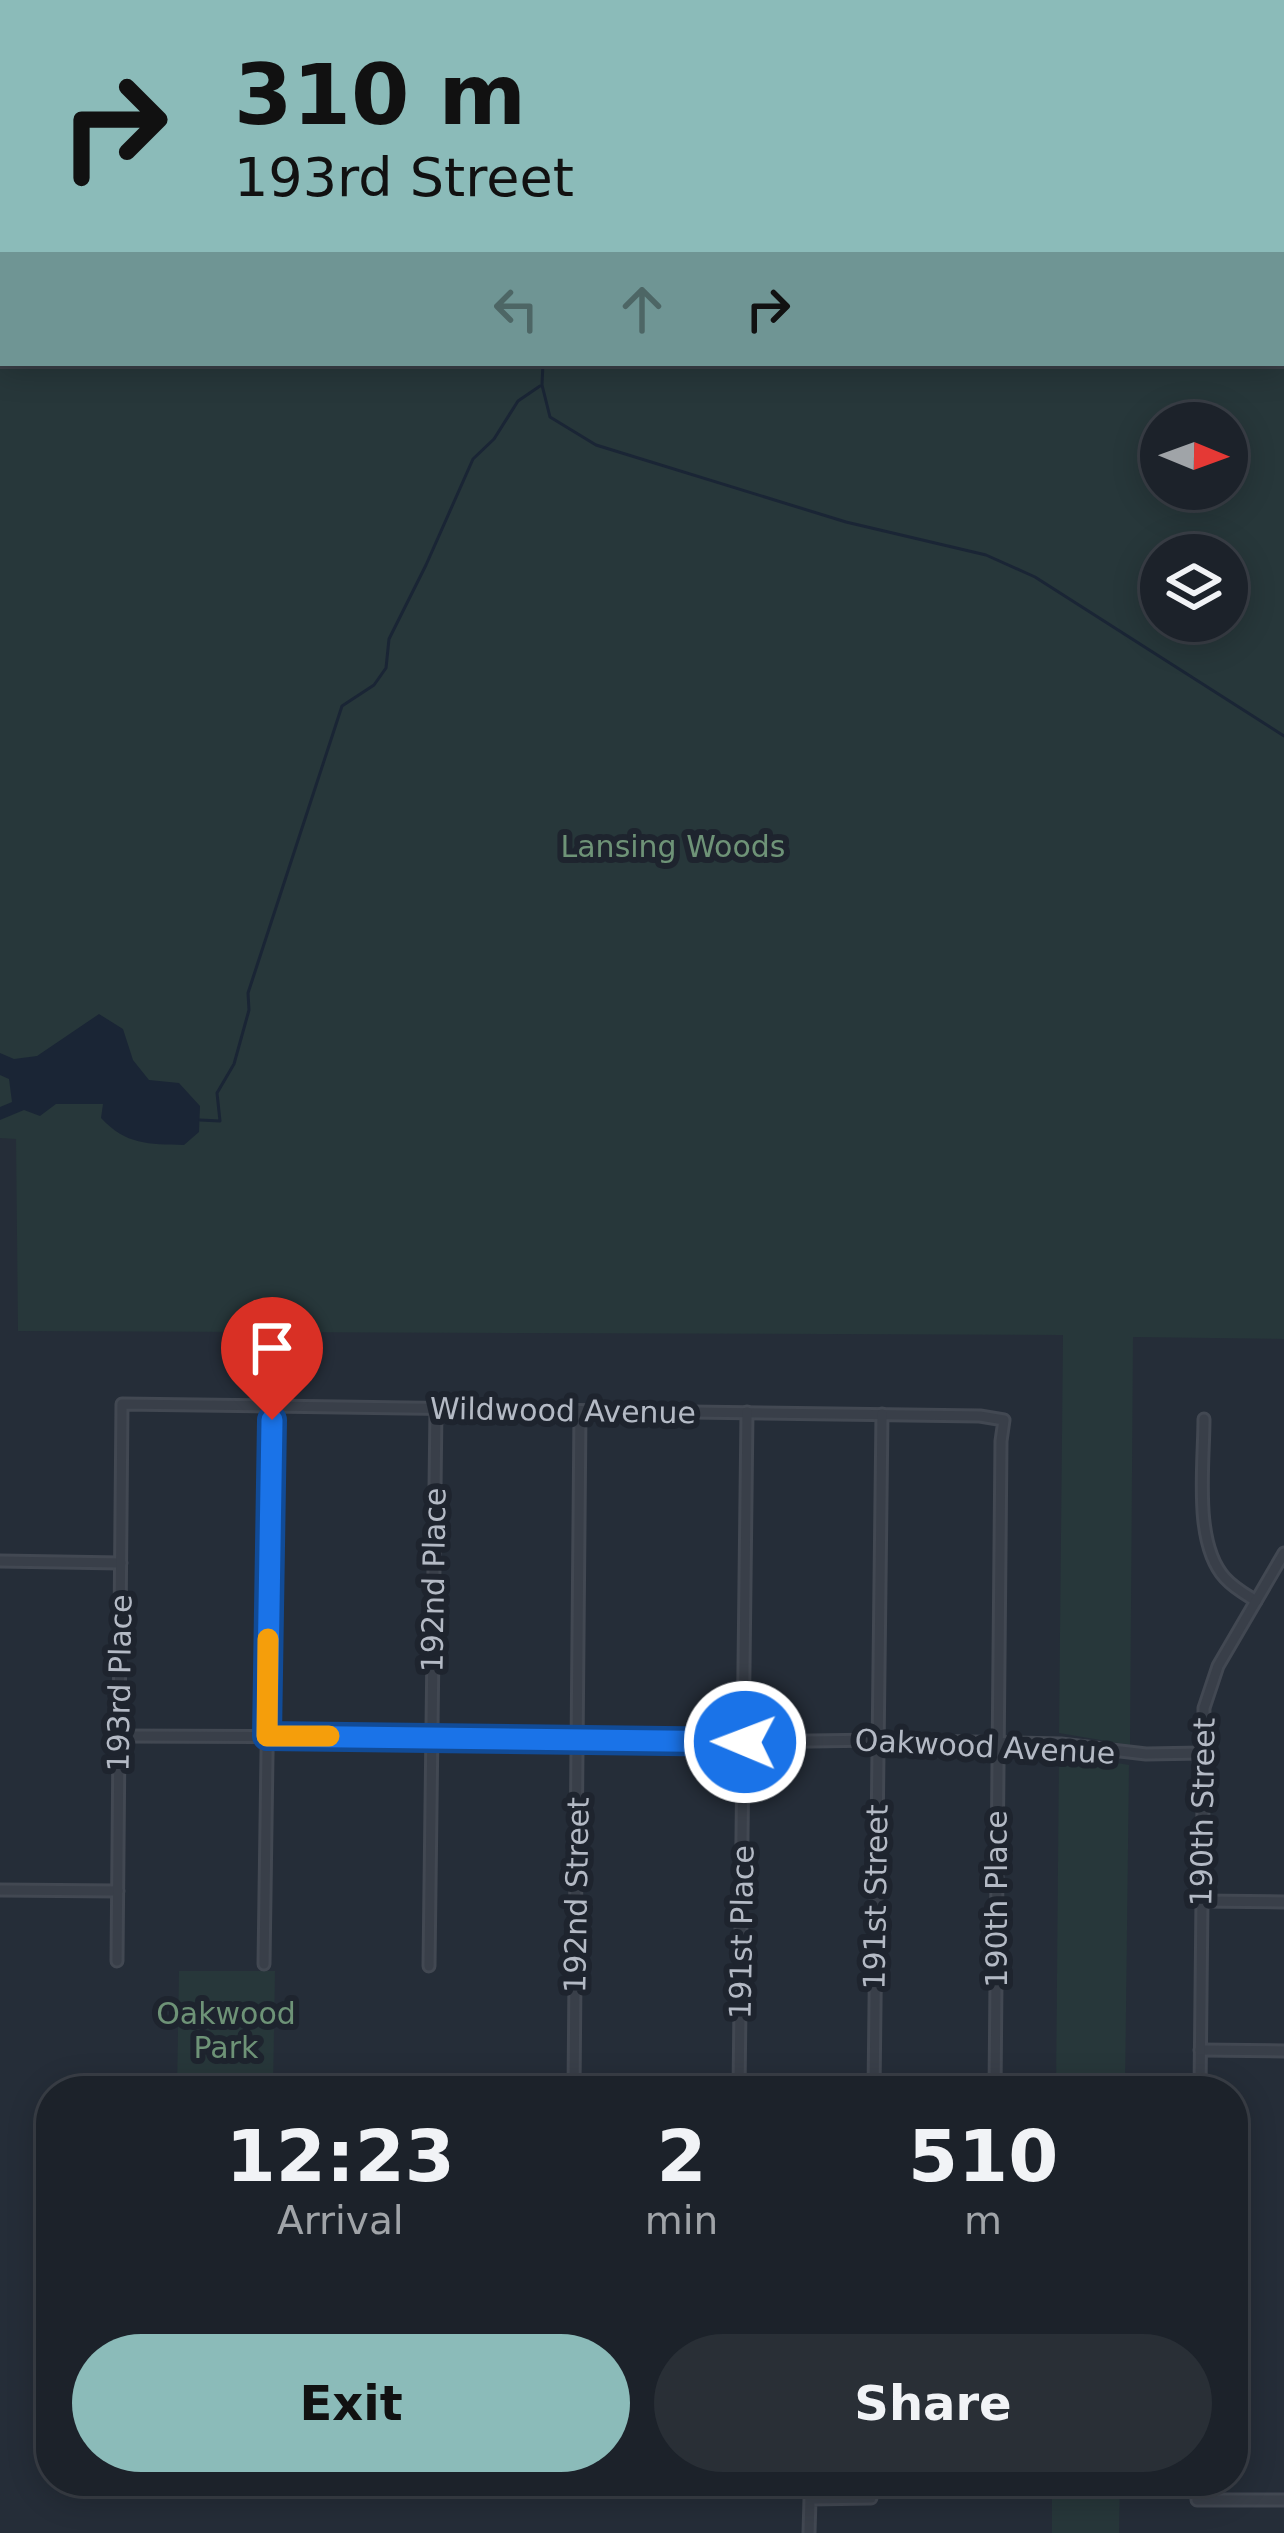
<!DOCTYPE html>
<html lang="en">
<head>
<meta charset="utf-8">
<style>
  :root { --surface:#1c222a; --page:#292f36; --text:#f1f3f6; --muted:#a0a4a8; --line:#3a3f47; --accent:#8bbbb9 }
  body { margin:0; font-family:"DejaVu Sans",sans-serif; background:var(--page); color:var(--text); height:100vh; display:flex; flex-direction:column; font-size:45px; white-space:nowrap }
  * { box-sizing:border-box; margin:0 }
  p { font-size:39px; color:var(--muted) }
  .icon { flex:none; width:66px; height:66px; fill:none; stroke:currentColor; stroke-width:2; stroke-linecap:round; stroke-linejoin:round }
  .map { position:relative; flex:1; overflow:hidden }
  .side { position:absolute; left:36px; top:2076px; width:1212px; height:420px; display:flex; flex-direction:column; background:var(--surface); border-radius:48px; box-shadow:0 6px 30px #0003,0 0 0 3px var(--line) }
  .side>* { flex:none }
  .guide { position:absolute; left:0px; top:0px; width:1284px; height:366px; box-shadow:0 6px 30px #0003,0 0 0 3px var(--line); background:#8bbbb9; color:#111; overflow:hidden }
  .needle { width:78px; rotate:91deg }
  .controls { position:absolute; left:1140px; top:402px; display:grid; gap:24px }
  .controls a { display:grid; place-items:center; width:108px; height:108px; border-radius:50%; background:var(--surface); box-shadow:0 6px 30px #0003,0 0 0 3px var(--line); font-size:60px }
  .pin { position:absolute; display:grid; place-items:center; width:102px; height:102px; color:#fff; margin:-123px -51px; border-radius:50% 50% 50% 0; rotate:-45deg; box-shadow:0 0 12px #0007 }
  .pin .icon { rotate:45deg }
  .me { position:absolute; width:132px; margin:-66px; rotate:271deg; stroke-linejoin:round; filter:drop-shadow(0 0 9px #0008) }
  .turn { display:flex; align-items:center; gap:42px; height:252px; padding:0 36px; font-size:54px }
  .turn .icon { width:156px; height:156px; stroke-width:2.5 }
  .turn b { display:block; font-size:84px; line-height:102px }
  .lanes { display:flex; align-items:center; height:114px; padding:0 36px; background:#0003; justify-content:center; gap:60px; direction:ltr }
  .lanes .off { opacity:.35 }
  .eta { display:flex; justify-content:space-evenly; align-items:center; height:204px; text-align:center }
  .eta b { font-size:72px; font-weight:600; line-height:84px }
  .primary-button { display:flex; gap:24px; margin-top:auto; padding:24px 36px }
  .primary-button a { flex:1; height:138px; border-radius:72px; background:var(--accent); color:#111; font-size:48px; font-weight:600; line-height:138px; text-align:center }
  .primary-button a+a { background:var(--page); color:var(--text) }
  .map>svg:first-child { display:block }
</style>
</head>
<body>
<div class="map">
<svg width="1284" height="2533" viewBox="0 0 1284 2533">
  <rect width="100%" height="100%" fill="#252d38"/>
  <g fill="#27373a" fill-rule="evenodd">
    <path d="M0,0H1284V1339L1133,1337L1130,1745L1059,1733L1063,1335L18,1331L16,1139L0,1138ZM3,3H1281V363H3ZM1161,423H1227V489H1161ZM1161,555H1227V621H1161Z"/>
    <path d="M1059,1753L1129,1765L1125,2091H1056Z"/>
    <path d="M179,1971H275L273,2091H177Z"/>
    <path d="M1052,2481H1120L1119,2533H1052Z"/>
  </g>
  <path fill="#1a2535" d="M99,1014L123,1029L133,1060L149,1080L179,1083L200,1106L199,1132L184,1145C148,1144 126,1145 101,1118L103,1104H56L40,1116L24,1110L0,1120V1107L12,1102L9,1079L0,1075V1053L14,1059L37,1056Z"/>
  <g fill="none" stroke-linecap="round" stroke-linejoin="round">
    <g stroke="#1a2535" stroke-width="3">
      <path d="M386,3L389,0"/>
      <path d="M0,114H3"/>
      <path d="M543,363L542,385L550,417L596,445L846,522L986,555L1035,577L1284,736"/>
      <path d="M200,1120L220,1121L217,1093L234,1064L249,1010L248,993L342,706L374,685L386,668L389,639L426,565L473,459L494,439L518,401L540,386"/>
    </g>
    <g stroke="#424852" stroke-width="15">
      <g id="minor">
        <path d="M1204,1419C1204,1465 1193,1543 1225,1578C1234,1588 1245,1594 1256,1601"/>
        <path d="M0,1561L121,1563"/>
        <path d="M119,1736L579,1738L745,1742L877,1740L1061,1744L1146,1754L1202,1753"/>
        <path d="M0,1890L118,1891"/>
        <path d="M1202,1901L1284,1902"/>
        <path d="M117,1961L122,1404L980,1416L1004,1420L1001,1441L995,2091"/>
        <path d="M264,1964L272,1407"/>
        <path d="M429,1966L436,1409"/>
        <path d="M1200,2050L1284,2051"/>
        <path d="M574,2091L580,1411"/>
        <path d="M739,2091L747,1412"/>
        <path d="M874,2091L882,1414"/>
        <path d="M1200,2091L1204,1708L1218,1666L1284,1553"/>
        <path d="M1197,2481V2500H1284"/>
        <path d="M809,2533L810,2499L871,2498L872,2481"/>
      </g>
    </g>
    <g stroke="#424852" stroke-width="21">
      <g id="primary">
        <path d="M0,92H3"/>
        <path d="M1281,112H1284"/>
      </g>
    </g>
    <use href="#minor" stroke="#393f49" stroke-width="9"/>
    <use href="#primary" stroke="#575e69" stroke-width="15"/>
  </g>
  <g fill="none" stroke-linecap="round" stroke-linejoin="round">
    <g stroke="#114b97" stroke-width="30">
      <path id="route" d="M272,1420L267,1736L745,1742"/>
    </g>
    <use href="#route" stroke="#1a73e8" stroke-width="21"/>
    <path stroke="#f59e0b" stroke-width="21" d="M268,1639L267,1736H329"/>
  </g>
  <g text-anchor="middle" stroke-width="12" stroke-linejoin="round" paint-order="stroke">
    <g font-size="30" fill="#6e9377" stroke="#1e242e">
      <text x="673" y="857">Lansing Woods</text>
      <text x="226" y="2024">Oakwood<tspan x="226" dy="34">Park</tspan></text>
    </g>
    <g font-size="30" fill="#b4bac5" stroke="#1e242e">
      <text transform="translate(563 1411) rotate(1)" y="10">Wildwood Avenue</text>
      <text transform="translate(434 1580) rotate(-89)" y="10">192nd Place</text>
      <text transform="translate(120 1683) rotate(-89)" y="10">193rd Place</text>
      <text transform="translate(985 1747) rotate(3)" y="10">Oakwood Avenue</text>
      <text transform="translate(1203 1812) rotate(-89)" y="10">190th Street</text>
      <text transform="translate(577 1895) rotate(-89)" y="10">192nd Street</text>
      <text transform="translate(876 1897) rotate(-89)" y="10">191st Street</text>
      <text transform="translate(997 1899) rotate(-90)" y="10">190th Place</text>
      <text transform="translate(742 1932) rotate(-89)" y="10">191st Place</text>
    </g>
  </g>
</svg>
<div class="controls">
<a><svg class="needle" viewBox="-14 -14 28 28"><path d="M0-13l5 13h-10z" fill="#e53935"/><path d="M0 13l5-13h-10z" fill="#a0a4a8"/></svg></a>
<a><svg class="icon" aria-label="layers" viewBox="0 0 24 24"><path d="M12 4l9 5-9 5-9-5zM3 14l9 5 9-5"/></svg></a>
</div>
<div class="pin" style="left:272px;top:1420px;background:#d93025"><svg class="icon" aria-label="arrive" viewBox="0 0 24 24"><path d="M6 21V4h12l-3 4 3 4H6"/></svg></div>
<svg class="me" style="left:745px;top:1742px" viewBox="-20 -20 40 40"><circle r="17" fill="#1a73e8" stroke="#fff" stroke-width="3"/><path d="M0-11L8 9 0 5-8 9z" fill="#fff"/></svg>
<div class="guide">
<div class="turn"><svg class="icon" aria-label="right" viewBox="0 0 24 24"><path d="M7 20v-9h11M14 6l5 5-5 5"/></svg><div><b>310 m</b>193rd Street</div></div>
<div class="lanes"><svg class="icon off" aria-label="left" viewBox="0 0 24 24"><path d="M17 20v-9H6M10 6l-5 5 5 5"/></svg><svg class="icon off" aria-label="ahead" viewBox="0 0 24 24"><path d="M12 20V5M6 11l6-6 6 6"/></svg><svg class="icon" aria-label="right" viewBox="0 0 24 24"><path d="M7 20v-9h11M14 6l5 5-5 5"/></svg></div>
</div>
<section class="side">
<div class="eta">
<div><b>12:23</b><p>Arrival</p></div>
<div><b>2</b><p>min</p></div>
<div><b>510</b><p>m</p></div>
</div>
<div class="primary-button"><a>Exit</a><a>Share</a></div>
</section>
</div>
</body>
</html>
